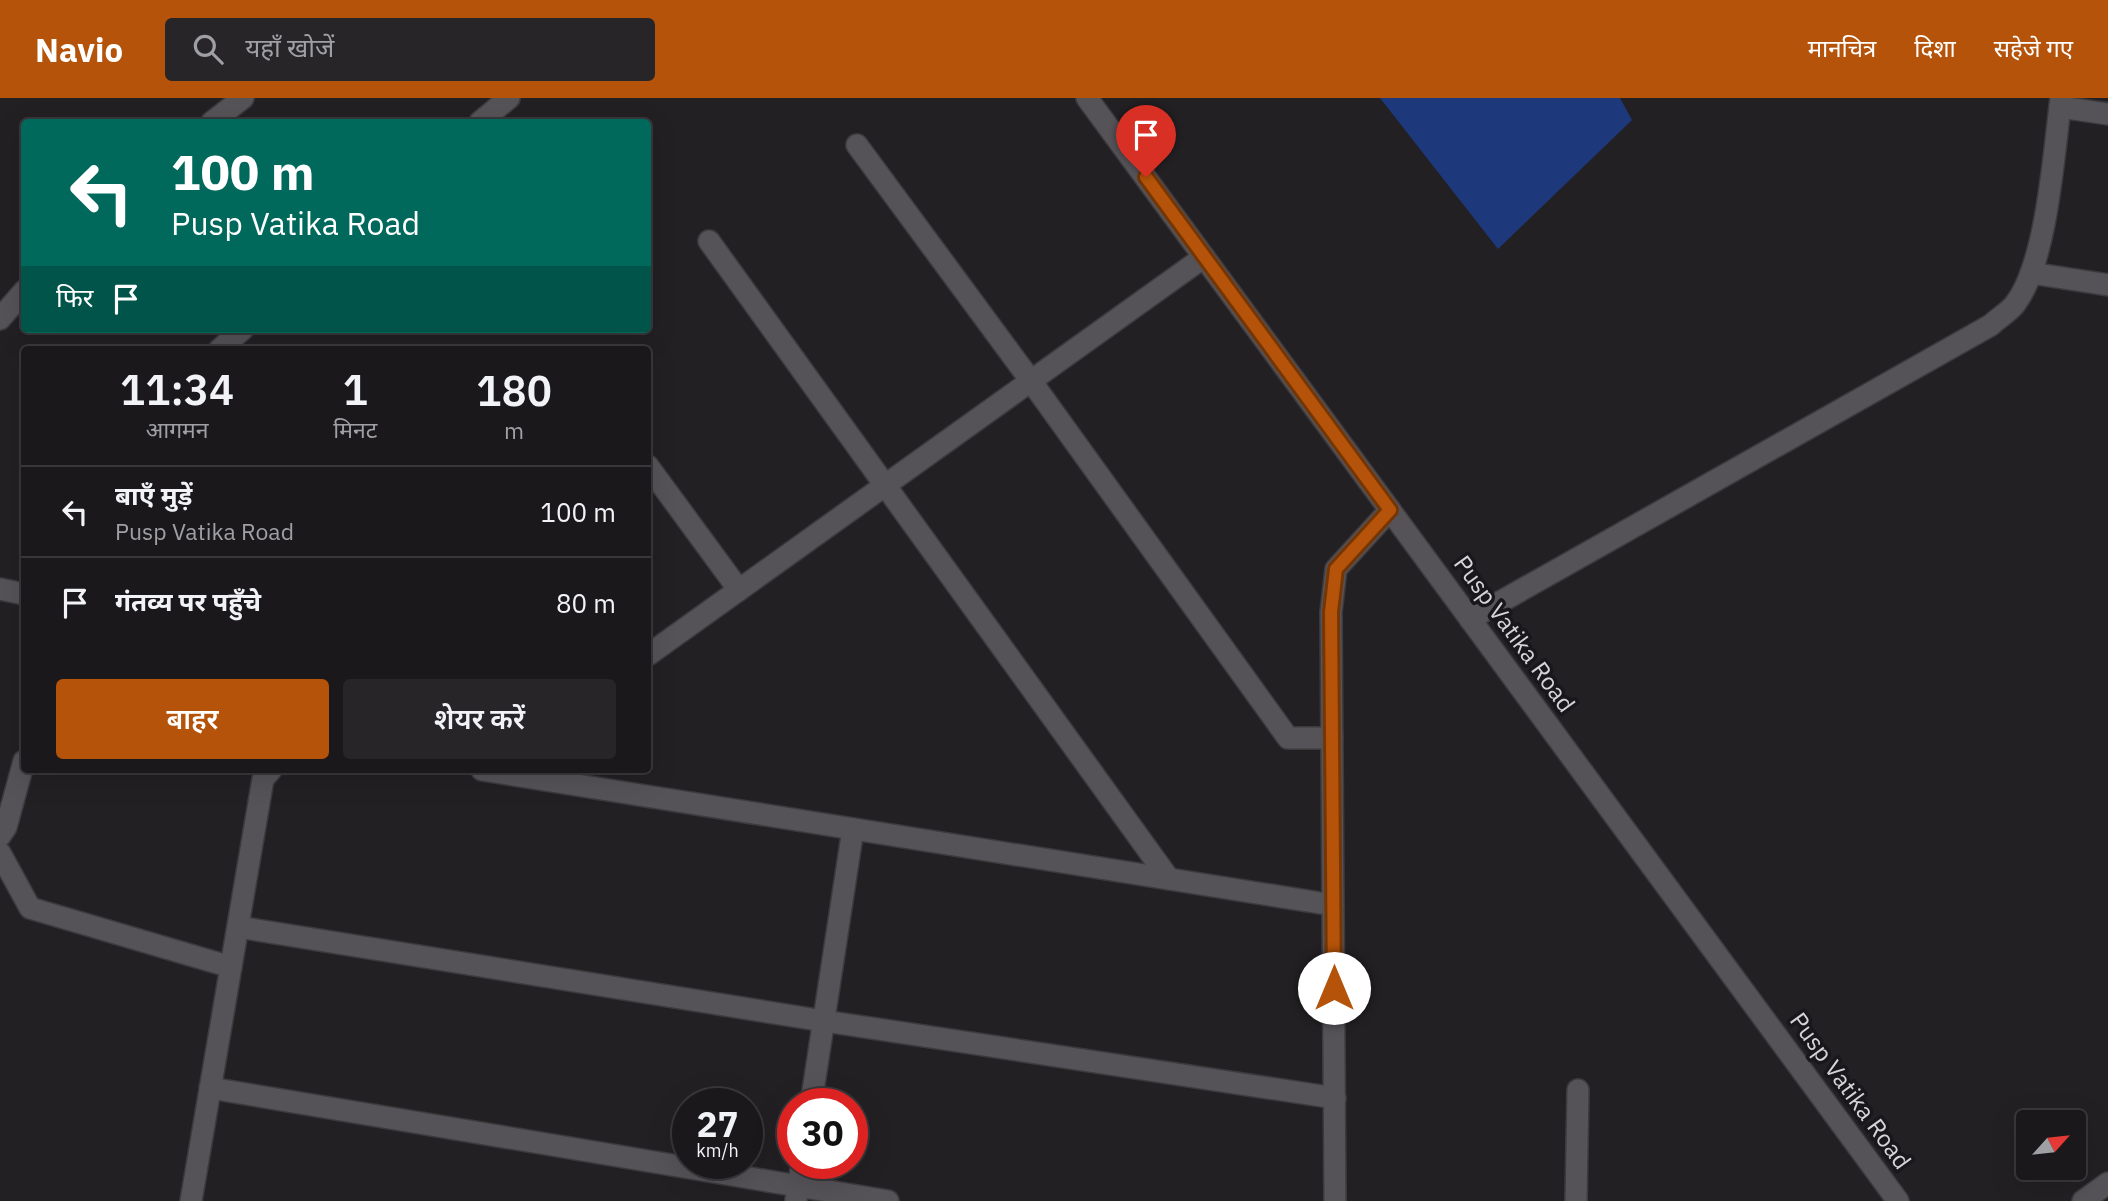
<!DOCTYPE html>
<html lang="hi">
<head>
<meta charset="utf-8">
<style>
  :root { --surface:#1a181b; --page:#272528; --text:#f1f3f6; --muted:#9fa0a3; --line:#38373a; --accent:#b45309 }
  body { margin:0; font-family:"IBM Plex Sans","Noto Sans Devanagari",sans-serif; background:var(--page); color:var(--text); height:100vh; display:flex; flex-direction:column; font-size:26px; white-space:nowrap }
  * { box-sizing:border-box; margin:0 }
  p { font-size:23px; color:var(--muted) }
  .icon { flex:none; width:38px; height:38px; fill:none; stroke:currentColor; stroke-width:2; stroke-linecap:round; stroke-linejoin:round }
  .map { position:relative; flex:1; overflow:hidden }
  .panel { position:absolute; left:21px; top:248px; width:630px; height:427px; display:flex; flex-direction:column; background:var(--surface); border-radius:7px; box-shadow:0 7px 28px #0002,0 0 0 2px var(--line) }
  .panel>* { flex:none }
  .top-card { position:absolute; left:21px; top:21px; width:630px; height:214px; border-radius:7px; box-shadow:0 7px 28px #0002,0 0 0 2px var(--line); background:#00695c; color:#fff; overflow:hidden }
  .needle { width:46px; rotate:63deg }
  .fabs { position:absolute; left:2016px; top:1012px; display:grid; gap:14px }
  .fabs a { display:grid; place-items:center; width:70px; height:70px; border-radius:7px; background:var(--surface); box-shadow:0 7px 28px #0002,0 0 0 2px var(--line); font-size:35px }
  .speed { position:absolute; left:672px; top:990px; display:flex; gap:14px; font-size:35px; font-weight:700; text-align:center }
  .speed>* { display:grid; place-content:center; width:91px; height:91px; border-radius:50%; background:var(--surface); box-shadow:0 7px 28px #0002,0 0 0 2px var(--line); line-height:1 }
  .speed small { font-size:18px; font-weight:400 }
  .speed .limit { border:10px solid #d22; background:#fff; color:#111 }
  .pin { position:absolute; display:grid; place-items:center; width:60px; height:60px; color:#fff; margin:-72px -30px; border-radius:50% 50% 50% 0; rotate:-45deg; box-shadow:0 0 7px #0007 }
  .pin .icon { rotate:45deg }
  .me { position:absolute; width:77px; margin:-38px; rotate:0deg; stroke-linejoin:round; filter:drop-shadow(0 0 5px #0008) }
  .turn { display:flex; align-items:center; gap:24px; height:147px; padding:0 35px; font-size:32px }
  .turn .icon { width:91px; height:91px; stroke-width:2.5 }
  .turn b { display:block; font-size:49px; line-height:60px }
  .then { display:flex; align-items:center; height:66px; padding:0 35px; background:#0003; gap:14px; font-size:26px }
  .eta { display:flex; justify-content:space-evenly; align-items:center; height:119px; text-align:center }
  .eta b { font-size:42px; font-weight:600; line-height:49px }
  .action { display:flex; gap:14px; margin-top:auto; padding:14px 35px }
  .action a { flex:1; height:80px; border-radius:7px; background:var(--accent); color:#fff; font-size:28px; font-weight:600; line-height:80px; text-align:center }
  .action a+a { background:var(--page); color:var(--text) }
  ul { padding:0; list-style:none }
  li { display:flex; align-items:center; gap:21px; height:91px; padding:0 35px; border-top:2px solid var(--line) }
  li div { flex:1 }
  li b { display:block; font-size:26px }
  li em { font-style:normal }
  header { display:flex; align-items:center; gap:42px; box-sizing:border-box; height:98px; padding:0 35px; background:var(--accent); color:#fff }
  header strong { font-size:33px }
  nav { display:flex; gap:38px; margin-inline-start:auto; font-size:24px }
  .search { width:490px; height:63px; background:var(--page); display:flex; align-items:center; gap:18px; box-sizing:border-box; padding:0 24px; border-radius:7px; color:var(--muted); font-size:26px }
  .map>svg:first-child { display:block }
</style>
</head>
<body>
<header>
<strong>Navio</strong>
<div class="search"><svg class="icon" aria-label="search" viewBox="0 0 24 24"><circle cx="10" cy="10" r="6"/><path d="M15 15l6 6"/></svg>यहाँ खोजें</div>
<nav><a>मानचित्र</a><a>दिशा</a><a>सहेजे गए</a></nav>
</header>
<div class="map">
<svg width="2108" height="1103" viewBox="0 0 2108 1103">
  <rect width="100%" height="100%" fill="#232024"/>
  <path fill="#1d387b" d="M1380,0H1620L1632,22L1498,151Z"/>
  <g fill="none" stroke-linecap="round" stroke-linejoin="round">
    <g stroke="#3c3a3d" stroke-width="24">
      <g id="minor">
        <path d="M1087,0L1898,1103"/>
        <path d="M2060,9L2108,16"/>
        <path d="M212,24L243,0"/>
        <path d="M480,24L509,0"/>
        <path d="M857,47L1031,283L1288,640H1332"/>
        <path d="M709,143L1169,781"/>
        <path d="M2031,175L2108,187"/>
        <path d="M0,221L24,193"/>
        <path d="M219,252L243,231"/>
        <path d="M648,368L739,492"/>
        <path d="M0,491L24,496"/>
        <path d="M1470,521L1991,227C1998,220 2009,214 2015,206C2047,165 2054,53 2061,0"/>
        <path d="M648,557L1204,159"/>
        <path d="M482,672L1333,807"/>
        <path d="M0,738L6,729L24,663"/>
        <path d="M0,755L30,810L231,869"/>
        <path d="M238,829L824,923L1335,1000"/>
        <path d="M210,990L888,1103"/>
        <path d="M811,1006L853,731"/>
        <path d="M796,1102L802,1066"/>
        <path d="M191,1103L263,681L271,672"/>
        <path d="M1335,1103L1331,514L1336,471L1390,412"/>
        <path d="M1576,1103L1578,992"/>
        <path d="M2083,1103L2108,1085"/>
      </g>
    </g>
    <use href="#minor" stroke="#555357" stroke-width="21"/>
  </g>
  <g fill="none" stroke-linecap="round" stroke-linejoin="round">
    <g stroke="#753606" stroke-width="18">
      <path id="route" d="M1146,79L1390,412L1336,471L1331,514L1334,890"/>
    </g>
    <use href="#route" stroke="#b45309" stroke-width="12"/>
  </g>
  <g text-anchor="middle" stroke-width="7" stroke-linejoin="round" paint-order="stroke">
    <g font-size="24" fill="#d6d4d7" stroke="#19171b">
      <text transform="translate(1514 536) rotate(54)" y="8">Pusp Vatika Road</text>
      <text transform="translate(1850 993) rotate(54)" y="8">Pusp Vatika Road</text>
    </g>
  </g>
</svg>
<div class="fabs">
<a><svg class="needle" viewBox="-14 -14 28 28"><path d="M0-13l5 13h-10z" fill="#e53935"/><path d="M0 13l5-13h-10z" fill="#9fa0a3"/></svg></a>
</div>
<div class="speed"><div>27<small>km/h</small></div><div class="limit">30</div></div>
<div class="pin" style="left:1146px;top:79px;background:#d93025"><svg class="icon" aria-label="arrive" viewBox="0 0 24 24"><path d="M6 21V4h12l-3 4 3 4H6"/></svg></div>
<svg class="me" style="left:1334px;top:890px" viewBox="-20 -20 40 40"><circle r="19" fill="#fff"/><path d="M0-13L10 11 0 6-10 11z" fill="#b45309"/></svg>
<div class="top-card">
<div class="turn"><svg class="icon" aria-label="left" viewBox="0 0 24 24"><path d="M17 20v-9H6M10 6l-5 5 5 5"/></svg><div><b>100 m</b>Pusp Vatika Road</div></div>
<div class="then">फिर<svg class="icon" aria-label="arrive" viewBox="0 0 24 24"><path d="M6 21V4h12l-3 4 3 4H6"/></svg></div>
</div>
<section class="panel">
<div class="eta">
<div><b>11:34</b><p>आगमन</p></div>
<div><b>1</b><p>मिनट</p></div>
<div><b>180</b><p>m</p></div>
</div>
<ul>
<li><svg class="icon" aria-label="left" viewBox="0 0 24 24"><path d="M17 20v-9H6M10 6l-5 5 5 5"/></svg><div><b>बाएँ मुड़ें</b><p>Pusp Vatika Road</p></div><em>100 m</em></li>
<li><svg class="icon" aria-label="arrive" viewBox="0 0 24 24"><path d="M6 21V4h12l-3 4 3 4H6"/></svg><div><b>गंतव्य पर पहुँचे</b></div><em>80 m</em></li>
</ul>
<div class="action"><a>बाहर</a><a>शेयर करें</a></div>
</section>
</div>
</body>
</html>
